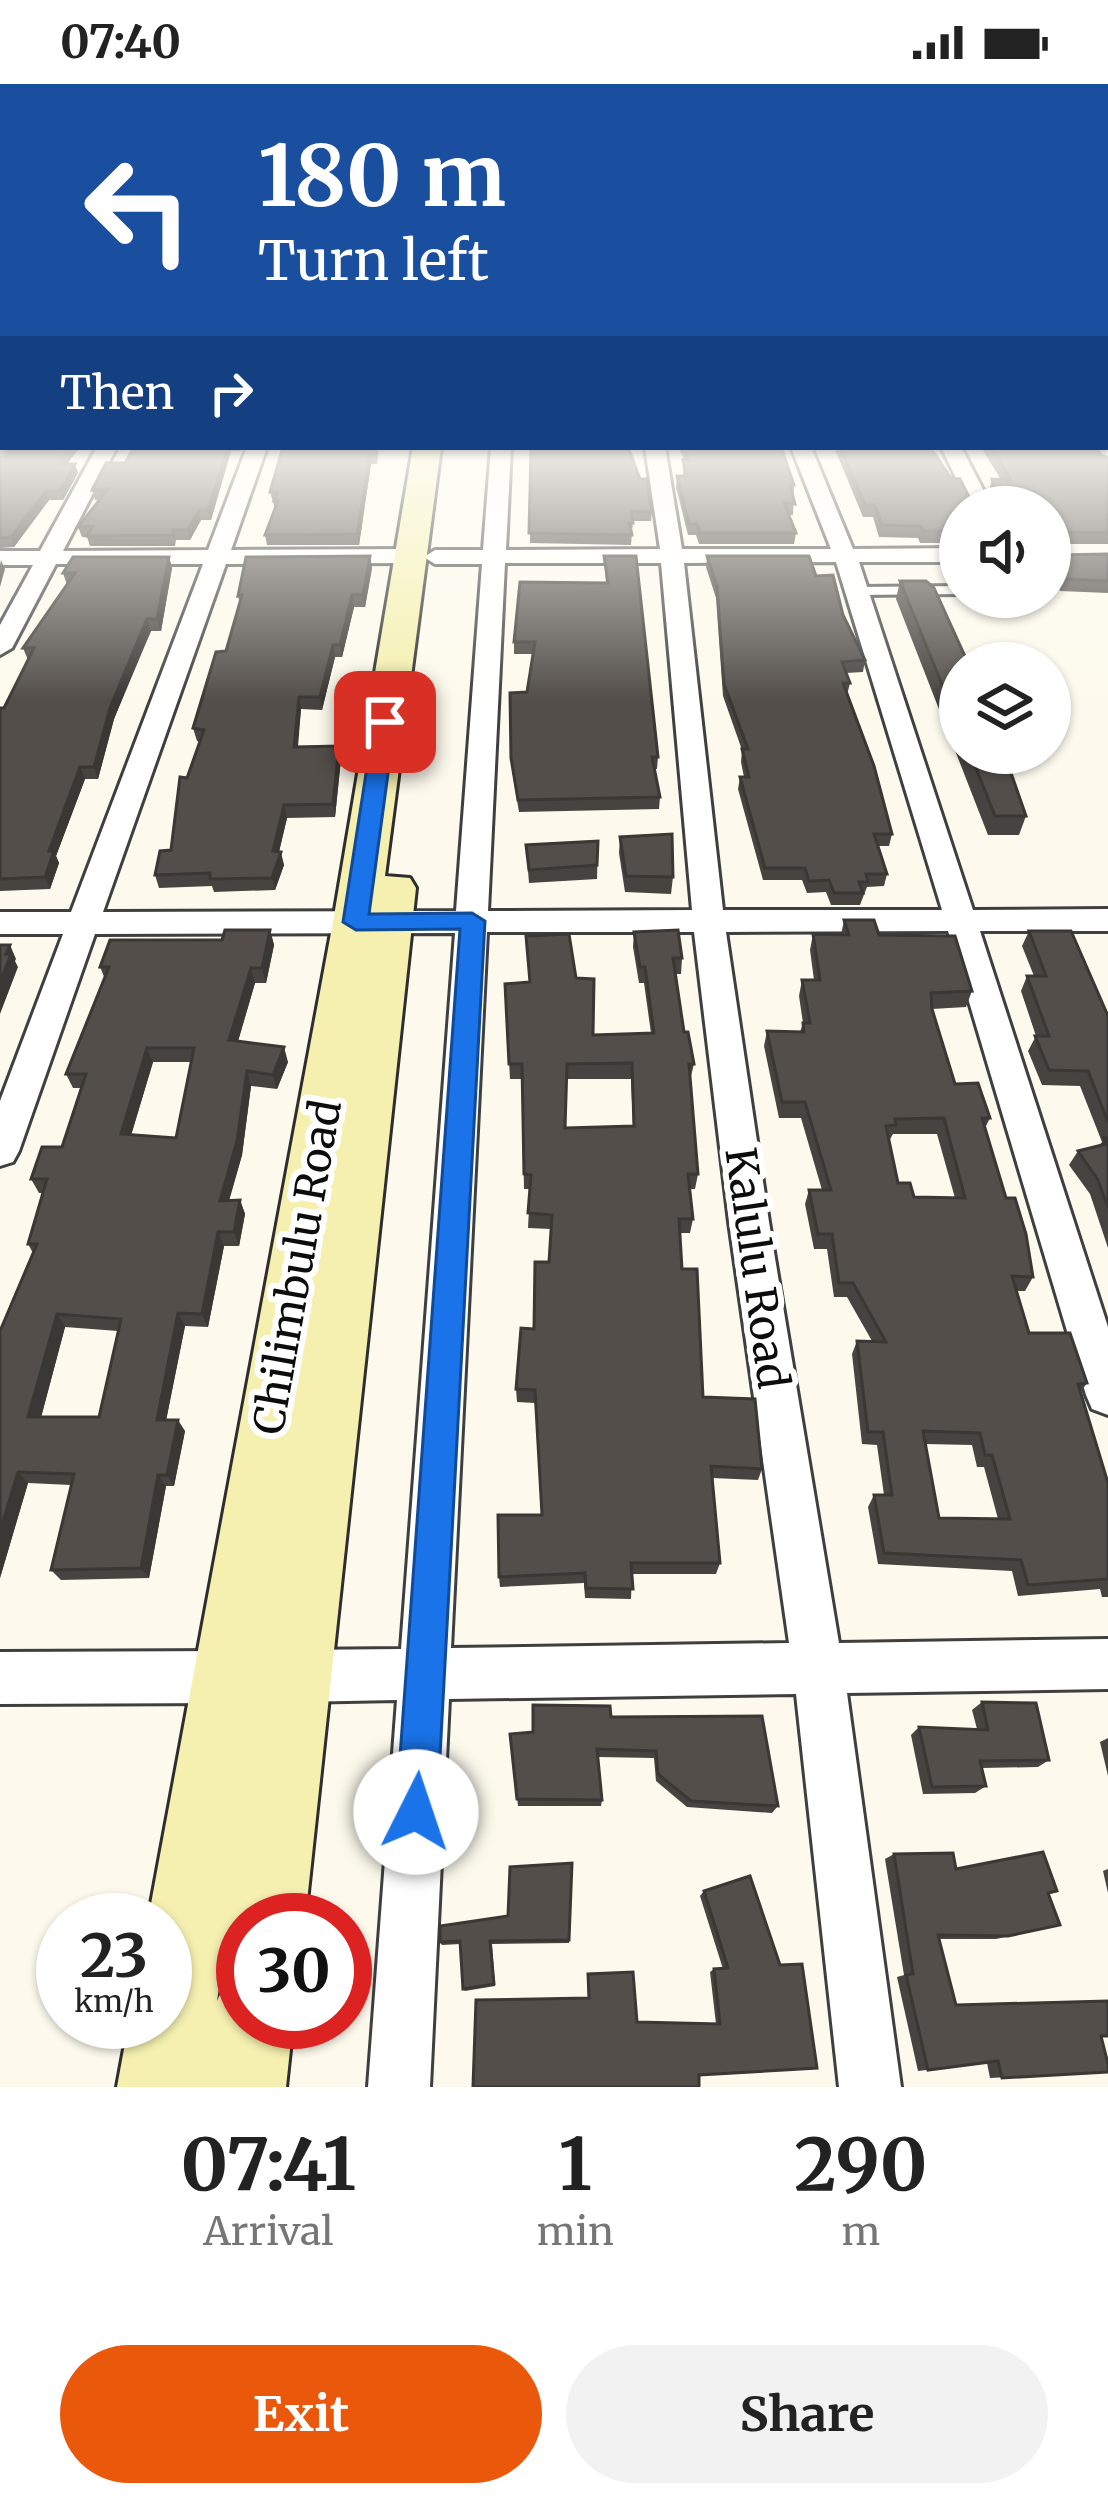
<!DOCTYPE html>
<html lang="en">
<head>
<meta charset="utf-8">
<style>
  :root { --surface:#fff; --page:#f2f2f2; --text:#222; --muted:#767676; --accent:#ea580c }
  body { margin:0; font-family:Merriweather,serif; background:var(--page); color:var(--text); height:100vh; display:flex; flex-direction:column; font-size:45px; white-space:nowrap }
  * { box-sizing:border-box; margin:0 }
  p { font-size:39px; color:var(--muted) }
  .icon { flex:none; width:66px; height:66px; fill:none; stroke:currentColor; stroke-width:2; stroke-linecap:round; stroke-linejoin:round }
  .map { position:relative; height:2003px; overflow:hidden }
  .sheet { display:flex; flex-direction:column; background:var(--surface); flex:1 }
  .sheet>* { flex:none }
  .hud { position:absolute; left:0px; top:0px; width:1110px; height:366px; box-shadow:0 3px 9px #0004; background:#1a4fa0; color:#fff; overflow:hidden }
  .fabs { position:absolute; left:939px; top:402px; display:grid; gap:24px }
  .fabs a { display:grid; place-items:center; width:132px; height:132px; border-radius:50%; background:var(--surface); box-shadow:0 3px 9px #0004; font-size:60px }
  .speed { position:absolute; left:36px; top:1809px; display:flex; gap:24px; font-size:60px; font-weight:700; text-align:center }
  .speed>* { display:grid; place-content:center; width:156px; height:156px; border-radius:50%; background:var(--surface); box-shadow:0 3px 9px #0004; line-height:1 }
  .speed small { font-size:30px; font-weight:400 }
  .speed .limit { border:18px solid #d22; background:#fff; color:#111 }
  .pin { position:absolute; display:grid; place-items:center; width:102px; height:102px; color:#fff; margin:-51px; border-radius:24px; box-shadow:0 6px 18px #0006 }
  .me { position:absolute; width:132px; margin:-66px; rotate:4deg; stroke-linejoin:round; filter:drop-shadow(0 0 9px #0008) }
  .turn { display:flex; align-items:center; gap:42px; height:252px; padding:0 60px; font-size:54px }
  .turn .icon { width:156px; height:156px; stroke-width:2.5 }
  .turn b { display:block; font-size:84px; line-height:102px }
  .then { display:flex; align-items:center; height:114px; padding:0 60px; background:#0003; gap:24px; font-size:45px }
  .eta { display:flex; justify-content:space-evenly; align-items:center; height:204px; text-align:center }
  .eta b { font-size:72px; font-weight:700; line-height:84px }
  .action { display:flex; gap:24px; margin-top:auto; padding:24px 60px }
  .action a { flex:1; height:138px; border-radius:72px; background:var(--accent); color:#fff; font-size:48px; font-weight:700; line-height:138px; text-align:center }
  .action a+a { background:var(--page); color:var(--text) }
  .status { display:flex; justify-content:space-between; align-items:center; height:84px; padding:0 60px; background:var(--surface); direction:ltr }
  .status svg { height:33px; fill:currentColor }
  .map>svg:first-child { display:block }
</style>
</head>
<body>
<div class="status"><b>07:40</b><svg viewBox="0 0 49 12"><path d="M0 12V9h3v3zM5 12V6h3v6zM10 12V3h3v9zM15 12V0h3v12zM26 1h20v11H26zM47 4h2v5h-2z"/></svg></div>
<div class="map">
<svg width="1108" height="2003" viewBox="0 0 1108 2003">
  <rect width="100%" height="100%" fill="#fdfaed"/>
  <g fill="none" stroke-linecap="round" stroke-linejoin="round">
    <g stroke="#3f3f3f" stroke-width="6">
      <path id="lane" d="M960,502V510L859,511L853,507L859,503Z"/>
    </g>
    <g stroke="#3f3f3f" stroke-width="6">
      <g id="street">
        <path d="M1107,360L1108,362V382L1101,380L1089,363Z"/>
        <path d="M97,363H117L63,467L208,466L247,363H267L231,466L410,465L421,472L410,479L226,480L103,828L456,827L482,480H435L424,473L435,466H483L491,363H511L506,466L660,465L645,363H665L682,465H831L791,363H811L853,465L960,464V478H859L973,826L1108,825V847H980L1108,1243V1331L1092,1325L1086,1311L948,847L726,848L769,1138L839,1559L1108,1555V1605L847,1609L901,2003H839L796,1610L449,1615L430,2003H368L397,1616L297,1618L279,1610L271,1592L279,1574L297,1566L401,1565L455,849L95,850L19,1067L13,1078L0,1082V1017L63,850H0V828H71L203,480H56L12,564L0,571V541L33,481H0V467H40ZM836,478L942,826H723L684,479ZM505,479H661L692,826L488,827ZM487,848H694L729,1138L789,1559L451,1564Z"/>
        <path d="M941,363H961L992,423H970Z"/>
        <path d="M227,1567L245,1575L253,1593L245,1611L227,1619L0,1620V1568Z"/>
      </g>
    </g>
    <g stroke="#2e2e2e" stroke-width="6">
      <path id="secondary" d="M413,363H441L385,792L410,794L416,804L305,1836H243V1868L235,1865L228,1847L217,1917L221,1908L243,1899V1938H293L286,2003H117L129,1938H165V1836H148L333,838Z"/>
    </g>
    <use href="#lane" fill="#fff" fill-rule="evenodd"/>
    <use href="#street" fill="#fff" fill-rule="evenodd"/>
    <use href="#secondary" fill="#f5f0b0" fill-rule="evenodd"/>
  </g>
  <g fill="#474340" fill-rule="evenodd">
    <path d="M0,341L80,363L67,380H75L78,389L63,416H49L14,463L0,464Z"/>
    <path d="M134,363H243L241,367H231L211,436H201L190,456H176L175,462H90L87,453H82L78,443L100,416H95L92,406L125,379Z"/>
    <path d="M283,363H391V366L379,364L377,380H371L359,461H267L265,451L275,425L270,408Z"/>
    <path d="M531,363L652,428L651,437H633L631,461L530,459Z"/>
    <path d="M679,363H781L794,401L793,431H789L796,449L794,460H699L696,451H688L676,403L677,392H683L684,376Z"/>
    <path d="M834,363H930L951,394L969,413L991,415L989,407L992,395L1001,396L981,363H1096L1101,371L1108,374V460H1051L1054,471L1108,470V509L1060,507L1050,489V423H960V459H920L918,454L879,453L873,433H863Z"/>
    <path d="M370,472L372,484L365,523H354L342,573H335L322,626L301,625L298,663L339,662L341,675L335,733L287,734L279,768L284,781L275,806L214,808L212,802L159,804L155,791L171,766L187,694L200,658L197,657L193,644L226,567L240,520L238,512Z"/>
    <path d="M604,472L658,673L657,685H655L660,713L659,725L519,728L512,686L510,609L527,608L533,570H514V558L606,499Z"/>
    <path d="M707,472L816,492L843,531L865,576L863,588L846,589L850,599L847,611L892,750L889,762H878L887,790L884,802L867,803L860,821H831L826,808L807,809L802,796H763L738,705L740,693H744L741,678L742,666L723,612L716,514L706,483Z"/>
    <path d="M169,473L172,484L161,547H151L134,585L114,635L98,695H85L56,772L59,779L50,805L0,807V624H4L28,576L23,564L67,501L63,489Z"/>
    <path d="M900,497L960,579V669H1004L1026,732L1019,751H988L896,515Z"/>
    <path d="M620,753L673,793L671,810L625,808L619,769Z"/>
    <path d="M598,757L597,795L529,799L526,761Z"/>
    <path d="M844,836L879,851L972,907L966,923L932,925L955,1000L990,1034L985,1044L1006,1114L1033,1193L1025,1207H1016L1029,1249L1087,1299L1080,1309L1108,1399V1513H1102L1100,1505L1018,1512L1012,1487L878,1480L868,1423L874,1411H884L877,1361L862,1360L852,1270L857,1257H872L847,1213H834L827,1165H814L805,1120L809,1106H822L801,1034H779L764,962L767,947L800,948L803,939L799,912L802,896H814L810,866L813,850L841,851ZM893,1050H937L955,1114L914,1113L898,1099L889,1057ZM925,1360L972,1361L977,1383H984L998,1435L939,1434Z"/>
    <path d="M270,846L274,861L266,899H255L238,957L288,978L277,1005L251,1002L242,1071L229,1117L240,1116L245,1130L239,1162H224L208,1243L185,1242L166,1336L185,1347L174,1402H166L149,1494L61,1496L51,1486L71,1401L28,1399L0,1494L33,1169L28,1160L43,1109H39L31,1095L62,1063L81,1004H73L66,990L105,895L100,883ZM153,978H192L176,1054L131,1051ZM65,1243L118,1247L99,1333H41Z"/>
    <path d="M1029,847L1108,932V1164L1090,1110L1069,1081L1078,1067L1099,1062L1102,1058L1080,1002L1042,1001L1028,967L1036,952L1021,907L1027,892H1034L1022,862Z"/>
    <path d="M634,848L682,874L681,890H676L684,948L694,980L690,996L698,1090L695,1105H690L693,1135L690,1149H680L682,1185L703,1313L762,1385L758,1396L712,1394L720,1479L716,1490H632L631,1515L585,1514L584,1499L500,1503L499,1493L542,1431L535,1319L517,1318L516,1305L534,1245L549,1178L551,1145L528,1144L530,1105H524L522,995H510L505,900L576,894L593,951L651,949L644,899H639L633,863ZM567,995H631L633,1042L565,1044Z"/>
    <path d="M982,1618L1049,1676L1038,1683L982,1684L986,1702L975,1709L923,1710L911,1651L919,1643L977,1645L972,1626Z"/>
    <path d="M611,1633L778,1722L772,1729L687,1723L656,1697L654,1674L598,1673L602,1716L601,1722H518L510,1650L533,1648Z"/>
    <path d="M1108,1654V1692L1100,1658Z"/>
    <path d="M894,1770L1057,1807L1049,1810L1060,1841L996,1855H939L956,1921L1101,1953L1108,1988L990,1994L987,1979L918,1987L897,1893L904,1891L885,1775Z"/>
    <path d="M572,1779L569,1859L492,1860L495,1902L465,1907L463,1905L460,1860L442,1861L440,1858L508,1832Z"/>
    <path d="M1108,1785V1809L1103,1787Z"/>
    <path d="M704,1807L780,1881L699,1991L588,1914L587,1893L588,1890L637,1938L716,1940L710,1888L714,1885H723L700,1812Z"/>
  </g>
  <g fill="#3a3734">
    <path d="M70,363H80L60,389L58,380Z"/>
    <path d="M228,363H231V367L211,436L208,426Z"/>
    <path d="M370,370L371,380L359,461L357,450Z"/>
    <path d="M75,380L78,389L63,416L60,407Z"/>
    <path d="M46,407L49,416L14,463L11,453Z"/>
    <path d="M199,426L201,436L190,456L188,446Z"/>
    <path d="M370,472L372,484L365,523L363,511Z"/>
    <path d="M169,473L172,484L161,547L157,535Z"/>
    <path d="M1,476L5,485L0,503V481Z"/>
    <path d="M352,511L354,523L342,573L340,561Z"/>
    <path d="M147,535L151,547L114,635L98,695L94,683L110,624Z"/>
    <path d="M333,561L335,573L322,626L320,613Z"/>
    <path d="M299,613L301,625L296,676L294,663Z"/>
    <path d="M339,662L341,675L335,733L333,720Z"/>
    <path d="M80,683L85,695L56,772L59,779L50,805L45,793L49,767Z"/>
    <path d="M284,721L287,734L276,780L273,767Z"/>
    <path d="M281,768L284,781L275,806L272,794Z"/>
    <path d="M270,846L274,861L266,899L262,884Z"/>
    <path d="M10,861L16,875L15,877L18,883L0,930V899L6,870Z"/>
    <path d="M251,884L255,899L234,971L229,956Z"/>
    <path d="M284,963L288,978L277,1005L273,991Z"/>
    <path d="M147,964L153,978L127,1065L121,1050Z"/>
    <path d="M247,987L251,1002L242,1071L225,1130L220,1117Z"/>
    <path d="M240,1116L245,1130L239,1162L234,1148Z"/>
    <path d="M218,1148L224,1162L208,1243L202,1230Z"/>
    <path d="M178,1229L185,1242L164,1347L157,1336Z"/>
    <path d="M57,1230L65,1243L38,1345L28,1333Z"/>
    <path d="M178,1336L185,1347L174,1402L167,1391Z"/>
    <path d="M18,1388L28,1399L0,1494V1447Z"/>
    <path d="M158,1391L166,1402L149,1494L141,1484Z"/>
  </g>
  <g fill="#534e4a" stroke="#3a3734" stroke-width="3" fill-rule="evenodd">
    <path d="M3,340V363H70L58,380H75L60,407H46L11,453L0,454V341Z"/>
    <path d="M134,363H228L208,426H199L188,446H173V451L87,452L93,442L78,443L108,405L92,406L106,379H125Z"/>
    <path d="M283,363H376L375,370H370L357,450L265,451L278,417H274L278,408H270Z"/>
    <path d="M531,363H628L640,395H647L652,428L631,427L633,439H629L632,451L529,449Z"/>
    <path d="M684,363H781L794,401H790L795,420L784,419L796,449H700L697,440H689L677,392H686L683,376H689Z"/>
    <path d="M840,363H930L951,394L960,395L969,413L998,415L992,395L1011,396L991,363H1096L1101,371L1108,374V449L1054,448L1050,452V423H960V447H923L921,442L882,441L875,421H865Z"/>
    <path d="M1050,455L1054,471L1108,470V497L1064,495L1050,470Z"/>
    <path d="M370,472L363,511H352L340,561H333L320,613H299L294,663L339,662L333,720L284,721L273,767L281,768L272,794L210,795V789L155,791L160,767L171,766L180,693L187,694L204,646L193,644L216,568L226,567L242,511L238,512L246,473Z"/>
    <path d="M604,472H636L658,673H652L660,713L518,716L511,674L510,609L527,608L535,558H514L520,498L608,499Z"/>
    <path d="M707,472H809L816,492L833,491L843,531L865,576L842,578L850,599H843L874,682L892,750H874L887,790H866L868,798H859L863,809H834L829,796L809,797L805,784H765L740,693H749L742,665H748L724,600L717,502Z"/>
    <path d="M73,473H169L157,535H147L131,573L110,624L94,683H80L49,767H54L45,793L0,795V624H4L34,564H23L75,489H63Z"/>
    <path d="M900,497H926L934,504L968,579H960V645Z"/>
    <path d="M970,669H1004L1026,732H995Z"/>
    <path d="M672,750L673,793L626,792L620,753Z"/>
    <path d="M598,757L597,781L529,786L526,761Z"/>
    <path d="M844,836H874L879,851L955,852L972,907L931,909L932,925L955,1000L978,999L990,1034H982L1006,1114H1015L1026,1150L1033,1193L1012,1192L1029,1249H1070L1087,1299L1078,1300L1108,1399V1495L1028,1501L1021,1476L884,1469L874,1411H892L883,1348H868L857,1257L886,1258L853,1199H839L832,1150H818L809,1106H831L805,1018H782L767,947L804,948L803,939H810L802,896H820L813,850L849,851ZM944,1034L965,1114L914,1113L910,1099H898L886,1042L896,1041L895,1035ZM923,1347L980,1349L985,1371H992L1010,1435L939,1434Z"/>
    <path d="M225,846H270L262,884H251L229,956L284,963L273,991L247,987L237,1057L220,1117L240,1116L234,1148H218L202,1230L178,1229L157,1336H178L167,1391H158L141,1484L51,1486L74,1390L18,1388L0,1447V1247L37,1160H28L47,1095H31L42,1063H62L86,990H66L109,883H100L110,856H222ZM147,964H194L176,1054L121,1050ZM57,1230L121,1235L99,1333H28Z"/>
    <path d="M678,846L682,874H673L684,948H688L694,980H689L698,1090H688L693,1135H679L682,1185H697L703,1313L755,1315L762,1385L711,1382L720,1479H631L633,1505L586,1504L585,1489L499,1493L498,1431H542L535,1306L516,1305L521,1244L534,1245L535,1178H549L552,1131L528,1129L531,1091L524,1090L522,980H509L505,900L530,898L526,852L569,850L576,894L594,895L593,951L654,949L645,883H640L634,848ZM632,979L634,1042L565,1044L567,980Z"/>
    <path d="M1029,847H1071L1108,932V1038L1088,987L1049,986L1035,952H1049L1027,892H1046Z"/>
    <path d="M0,861H10L6,870H11L0,899Z"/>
    <path d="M1104,1054H1108V1124L1098,1096L1078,1067L1106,1060Z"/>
    <path d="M982,1618L1036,1619L1049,1676L980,1677L986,1702L932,1703L919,1643L988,1646Z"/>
    <path d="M533,1621L610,1622L611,1633L762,1632L778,1722L691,1717L658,1690L656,1667L597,1665L602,1716L517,1715L510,1650L533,1648Z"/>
    <path d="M1043,1768L1057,1807L1048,1809L1060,1841L1008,1852L938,1851L956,1921L1108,1917V1952H1101L1108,1980V1988L1002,1994L998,1977L928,1986L906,1891L913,1890L894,1770L953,1769L956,1785Z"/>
    <path d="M572,1779L569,1856L490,1857L494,1900L463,1905L460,1857L440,1858V1842L508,1832L510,1783Z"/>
    <path d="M750,1792L780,1881L802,1880L817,1984L699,1991V2003H473L476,1916L589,1914L588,1890L633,1888L637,1938L720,1940L714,1885L728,1884L704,1807Z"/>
  </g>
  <linearGradient id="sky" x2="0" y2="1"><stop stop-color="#95c2ea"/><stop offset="0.55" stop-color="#fefdf7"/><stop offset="1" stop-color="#fefdf7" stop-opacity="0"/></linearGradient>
  <rect width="1108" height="617" fill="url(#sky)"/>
  <path fill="#1a73e8" stroke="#114b97" stroke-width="3" d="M385,632L395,638L369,830L472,829L485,837L437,1728L431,1742L416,1748L402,1742L396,1728L460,845L356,846L343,838L374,638Z"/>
  <g text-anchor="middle" stroke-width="12" stroke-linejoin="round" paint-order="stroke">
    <g font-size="42" fill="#0c0c0c" stroke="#fff">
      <text transform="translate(297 1183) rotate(-80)" y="15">Chilimbulu Road</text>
      <text transform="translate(757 1184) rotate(82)" y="15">Kalulu Road</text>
    </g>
  </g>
</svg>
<div class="fabs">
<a><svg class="icon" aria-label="sound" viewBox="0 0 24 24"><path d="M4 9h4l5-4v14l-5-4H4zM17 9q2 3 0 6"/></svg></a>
<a><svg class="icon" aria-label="layers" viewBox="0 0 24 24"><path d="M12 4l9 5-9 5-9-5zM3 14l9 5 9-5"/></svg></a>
</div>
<div class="speed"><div>23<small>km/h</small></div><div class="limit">30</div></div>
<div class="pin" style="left:385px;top:638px;background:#d93025"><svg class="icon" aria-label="arrive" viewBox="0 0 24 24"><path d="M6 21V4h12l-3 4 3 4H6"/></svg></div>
<svg class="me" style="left:416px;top:1728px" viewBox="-20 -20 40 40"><circle r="19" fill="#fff"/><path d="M0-13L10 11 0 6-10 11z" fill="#1a73e8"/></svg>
<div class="hud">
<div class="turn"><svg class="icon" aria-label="left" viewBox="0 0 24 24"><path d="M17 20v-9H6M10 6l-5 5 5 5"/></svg><div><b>180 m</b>Turn left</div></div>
<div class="then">Then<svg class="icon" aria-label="right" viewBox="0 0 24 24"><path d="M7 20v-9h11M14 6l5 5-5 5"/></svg></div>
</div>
</div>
<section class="sheet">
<div class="eta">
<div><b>07:41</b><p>Arrival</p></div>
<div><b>1</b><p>min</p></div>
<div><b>290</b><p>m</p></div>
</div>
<div class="action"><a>Exit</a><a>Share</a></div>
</section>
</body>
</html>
